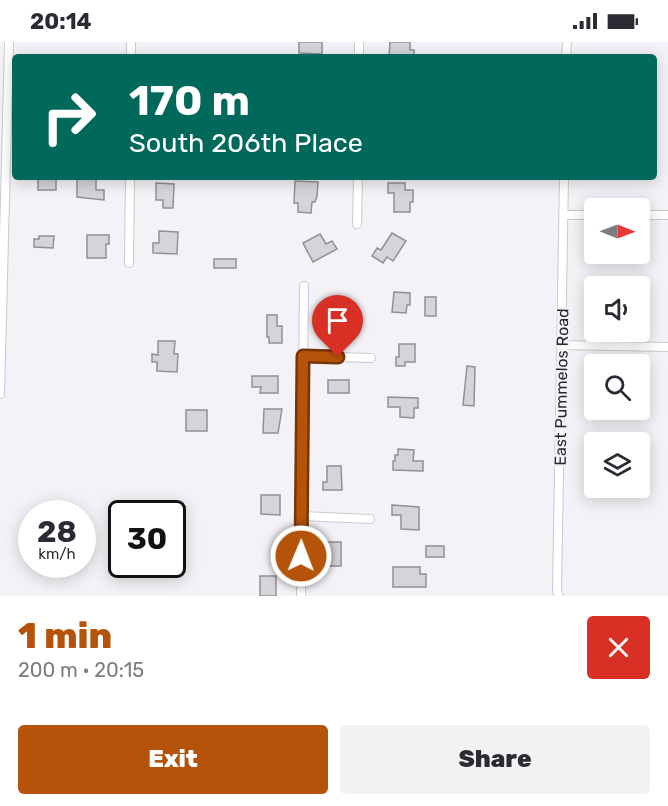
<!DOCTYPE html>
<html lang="en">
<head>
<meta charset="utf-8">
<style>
  :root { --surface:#fff; --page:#f2f2f3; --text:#2b2b33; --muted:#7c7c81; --accent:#b45309 }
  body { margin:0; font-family:Rubik,sans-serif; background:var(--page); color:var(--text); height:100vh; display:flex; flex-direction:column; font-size:22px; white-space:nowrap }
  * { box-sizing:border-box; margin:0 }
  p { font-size:20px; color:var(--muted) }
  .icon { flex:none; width:33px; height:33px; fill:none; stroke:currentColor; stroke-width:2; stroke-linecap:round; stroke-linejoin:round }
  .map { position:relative; height:554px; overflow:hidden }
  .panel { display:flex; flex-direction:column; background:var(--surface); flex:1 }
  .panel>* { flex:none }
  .banner { position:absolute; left:12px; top:12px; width:645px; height:126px; border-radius:6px; box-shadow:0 3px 15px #0003; background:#00695c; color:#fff; overflow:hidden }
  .needle { width:39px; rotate:91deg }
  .buttons { position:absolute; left:584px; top:156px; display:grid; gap:12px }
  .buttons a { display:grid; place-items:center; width:66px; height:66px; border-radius:6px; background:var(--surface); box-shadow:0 3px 15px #0003; font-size:30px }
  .speed { position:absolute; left:18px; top:458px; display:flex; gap:12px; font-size:30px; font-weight:700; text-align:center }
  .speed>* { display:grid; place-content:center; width:78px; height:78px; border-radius:50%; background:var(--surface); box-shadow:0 3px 15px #0003; line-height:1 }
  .speed small { font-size:15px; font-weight:400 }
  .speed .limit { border:3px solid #111; border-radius:9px; background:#fff; color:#111 }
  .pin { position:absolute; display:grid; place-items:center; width:51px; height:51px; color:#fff; margin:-62px -26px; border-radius:50% 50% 50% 0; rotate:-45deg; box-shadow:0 0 6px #0007 }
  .pin .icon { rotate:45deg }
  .me { position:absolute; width:66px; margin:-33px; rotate:1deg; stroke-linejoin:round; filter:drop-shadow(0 0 4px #0008) }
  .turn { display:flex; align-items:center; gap:21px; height:126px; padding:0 18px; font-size:27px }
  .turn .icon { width:78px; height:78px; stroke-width:2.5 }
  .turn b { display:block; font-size:42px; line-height:51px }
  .round { display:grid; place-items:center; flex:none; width:63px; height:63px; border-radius:6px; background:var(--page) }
  .head { display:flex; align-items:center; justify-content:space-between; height:102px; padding:0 18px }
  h1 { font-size:36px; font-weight:800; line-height:45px; color:var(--accent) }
  .button { display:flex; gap:12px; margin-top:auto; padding:12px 18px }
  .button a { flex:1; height:69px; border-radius:6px; background:var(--accent); color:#fff; font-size:24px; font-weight:800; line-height:69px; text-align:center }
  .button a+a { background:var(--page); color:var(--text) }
  .status { display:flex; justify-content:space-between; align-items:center; height:42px; padding:0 30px; background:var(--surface); direction:ltr }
  .status svg { height:16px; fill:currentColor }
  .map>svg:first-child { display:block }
</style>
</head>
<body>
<div class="status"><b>20:14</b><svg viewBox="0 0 49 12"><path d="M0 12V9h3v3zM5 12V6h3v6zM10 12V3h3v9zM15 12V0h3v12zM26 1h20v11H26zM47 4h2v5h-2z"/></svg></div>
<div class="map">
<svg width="668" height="554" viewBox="0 0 668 554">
  <rect width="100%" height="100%" fill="#f4f2f6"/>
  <g fill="#d6d4d8" stroke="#939094" stroke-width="1.5">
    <path d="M299,0H322V12L299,11Z"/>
    <path d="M390,0H410V8H414V15H389Z"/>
    <rect x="38" y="135" width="18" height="13"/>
    <path d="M88,135H96V148H104V158L77,155V137H88Z"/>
    <path d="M295,139L318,140L317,154L315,160H312L311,171L298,170V161H294Z"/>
    <path d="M156,141L174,142L173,166H163V158H156Z"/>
    <path d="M388,141H405V148H413V160H410V170H394V151H388Z"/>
    <path d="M159,189L178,190L177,212L153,211V201H159Z"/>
    <path d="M392,191L406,199L393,219L387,215L383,221L372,214L377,206L381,208Z"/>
    <path d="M320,192L326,202L332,199L337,207L313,220L303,201Z"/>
    <path d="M87,193H109V202H106V216H87Z"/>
    <path d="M39,194H54L53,206L34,205V197H39Z"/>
    <rect x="214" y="217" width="22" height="9"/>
    <path d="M394,250L410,251V263H407L406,271L392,270Z"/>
    <rect x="425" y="255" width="11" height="19"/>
    <path d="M340,262L349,263L348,286L337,285V280H329L330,266H339Z"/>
    <path d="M267,273H277V284H282V301H269V295H267Z"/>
    <path d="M158,299H175L174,312H178L177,330L157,329V320H152V312L158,313Z"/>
    <path d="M399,302H415V320H405V324H396V315H399Z"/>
    <path d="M467,324L475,325L474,364L463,363Z"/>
    <path d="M252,334H278V351H260L261,345H252Z"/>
    <rect x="328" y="338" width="21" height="13"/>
    <path d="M388,355L418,356V366H414V376L400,375V365H388Z"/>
    <path d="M264,367H282L278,391H263Z"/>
    <rect x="186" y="368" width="21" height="21"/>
    <path d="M398,407L414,408L413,419H423V429L393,428V419H395V413H398Z"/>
    <path d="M327,424H341L342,448H323V440H327Z"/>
    <path d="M261,453H280V473L261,472Z"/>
    <path d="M392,463L419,465V488L401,487V473H392Z"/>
    <path d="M323,500H341V524H326V508H323Z"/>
    <rect x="426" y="504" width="18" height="11"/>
    <path d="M393,525H420V532H426V545H393Z"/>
    <rect x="260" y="534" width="16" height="20"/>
  </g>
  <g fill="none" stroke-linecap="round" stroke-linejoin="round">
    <g stroke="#ccc9ce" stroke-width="10">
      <g id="minor">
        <path d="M131,15V0"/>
        <path d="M359,15V0"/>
        <path d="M566,15L567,0"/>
        <path d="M564,173H594"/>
        <path d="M639,173H668"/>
        <path d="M357,182L358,135"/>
        <path d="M129,221L130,135"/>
        <path d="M561,303L668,305"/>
        <path d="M303,314L371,316"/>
        <path d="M0,352L9,0"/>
        <path d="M301,474L370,477"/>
        <path d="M301,554L304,244"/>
        <path d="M559,554L557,549L564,135"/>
      </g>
    </g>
    <use href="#minor" stroke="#fff" stroke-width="8"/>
  </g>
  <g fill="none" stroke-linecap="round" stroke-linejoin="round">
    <g stroke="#753606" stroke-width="15">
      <path id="route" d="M301,514L303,314L338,315"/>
    </g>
    <use href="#route" stroke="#b45309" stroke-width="10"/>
  </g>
  <g text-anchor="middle" stroke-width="5" stroke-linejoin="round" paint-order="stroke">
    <g font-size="16" fill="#282728" stroke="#f4f2f6">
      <text transform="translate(561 345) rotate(-89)" y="6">East Pummelos Road</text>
    </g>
  </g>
</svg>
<div class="buttons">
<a><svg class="needle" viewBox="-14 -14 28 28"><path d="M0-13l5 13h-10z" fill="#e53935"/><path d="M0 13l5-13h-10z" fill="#7c7c81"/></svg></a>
<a><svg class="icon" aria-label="sound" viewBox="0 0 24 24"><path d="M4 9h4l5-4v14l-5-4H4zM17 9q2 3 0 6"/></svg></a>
<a><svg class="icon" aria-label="search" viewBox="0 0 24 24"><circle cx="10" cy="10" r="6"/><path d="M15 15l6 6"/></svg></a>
<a><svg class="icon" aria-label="layers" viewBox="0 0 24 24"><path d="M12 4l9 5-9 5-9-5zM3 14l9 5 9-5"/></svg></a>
</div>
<div class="speed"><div>28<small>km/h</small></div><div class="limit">30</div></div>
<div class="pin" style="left:338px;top:315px;background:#d93025"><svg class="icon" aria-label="arrive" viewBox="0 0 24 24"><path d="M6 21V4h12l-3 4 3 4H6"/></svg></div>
<svg class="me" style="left:301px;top:514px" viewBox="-20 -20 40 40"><circle r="17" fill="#b45309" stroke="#fff" stroke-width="3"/><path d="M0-11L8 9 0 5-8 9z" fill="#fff"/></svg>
<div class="banner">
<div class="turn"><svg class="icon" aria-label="right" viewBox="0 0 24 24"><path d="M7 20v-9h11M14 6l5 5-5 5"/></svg><div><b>170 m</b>South 206th Place</div></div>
</div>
</div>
<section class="panel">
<div class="head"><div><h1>1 min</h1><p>200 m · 20:15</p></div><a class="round" style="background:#d93025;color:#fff"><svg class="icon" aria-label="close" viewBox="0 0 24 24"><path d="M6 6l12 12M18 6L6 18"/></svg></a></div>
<div class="button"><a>Exit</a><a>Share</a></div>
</section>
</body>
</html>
